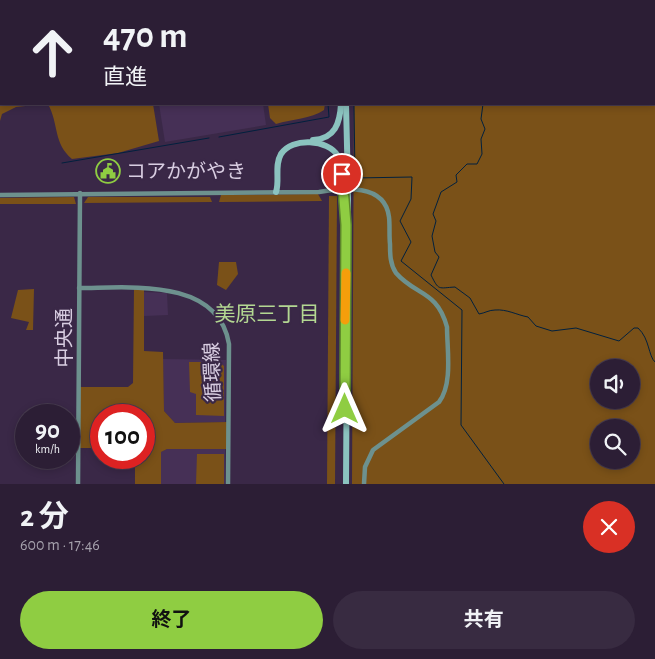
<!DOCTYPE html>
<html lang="ja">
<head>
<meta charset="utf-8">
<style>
  :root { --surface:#2c1e35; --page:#382b41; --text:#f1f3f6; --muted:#a6a2ad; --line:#483c50; --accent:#8fcd42 }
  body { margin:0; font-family:"Alegreya Sans","Noto Sans JP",sans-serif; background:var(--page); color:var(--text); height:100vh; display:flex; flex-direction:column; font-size:19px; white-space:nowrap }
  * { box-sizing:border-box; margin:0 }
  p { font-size:16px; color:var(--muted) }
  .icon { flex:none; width:28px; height:28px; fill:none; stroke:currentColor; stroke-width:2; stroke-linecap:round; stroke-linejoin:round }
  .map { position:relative; height:484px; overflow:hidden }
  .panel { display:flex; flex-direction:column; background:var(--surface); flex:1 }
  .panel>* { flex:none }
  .top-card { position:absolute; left:0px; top:0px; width:655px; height:105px; box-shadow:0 2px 8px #0003,0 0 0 1px var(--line); background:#2c1e35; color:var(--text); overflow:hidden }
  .tools { position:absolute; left:590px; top:359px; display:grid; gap:10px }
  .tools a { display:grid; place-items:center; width:50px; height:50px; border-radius:50%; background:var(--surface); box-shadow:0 2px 8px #0003,0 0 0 1px var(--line); font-size:25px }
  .speed { position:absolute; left:15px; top:404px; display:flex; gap:10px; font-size:25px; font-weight:700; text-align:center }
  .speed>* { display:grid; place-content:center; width:65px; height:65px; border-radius:50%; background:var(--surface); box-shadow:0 2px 8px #0003,0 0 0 1px var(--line); line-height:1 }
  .speed small { font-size:12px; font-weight:400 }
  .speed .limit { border:8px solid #d22; background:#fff; color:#111 }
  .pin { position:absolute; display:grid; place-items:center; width:42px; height:42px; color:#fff; margin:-21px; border:2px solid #fff; border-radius:50%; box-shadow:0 1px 5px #0007 }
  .me { position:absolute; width:55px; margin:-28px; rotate:0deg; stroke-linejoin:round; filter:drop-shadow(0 0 4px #0008) }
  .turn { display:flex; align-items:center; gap:18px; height:105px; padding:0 20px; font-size:22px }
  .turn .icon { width:65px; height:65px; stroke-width:2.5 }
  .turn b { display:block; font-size:35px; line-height:42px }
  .round { display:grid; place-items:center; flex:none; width:52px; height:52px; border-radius:26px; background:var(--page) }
  .summary { display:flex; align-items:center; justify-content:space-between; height:85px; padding:0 20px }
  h1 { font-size:30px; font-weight:700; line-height:38px }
  .button { display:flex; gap:10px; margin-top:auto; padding:10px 20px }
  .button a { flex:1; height:58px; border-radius:30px; background:var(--accent); color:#111; font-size:20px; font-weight:700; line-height:58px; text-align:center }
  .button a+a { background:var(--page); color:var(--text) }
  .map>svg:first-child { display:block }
</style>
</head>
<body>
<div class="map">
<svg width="655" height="484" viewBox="0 0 655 484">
  <rect width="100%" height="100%" fill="#3a2847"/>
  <g fill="#463056">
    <path d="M159,104H263L266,125L165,142Z"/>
    <path d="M144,292L167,293L168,315L144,316Z"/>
    <path d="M163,359L226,360L225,422L175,423L164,411Z"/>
    <path d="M167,449H225V484H161V452Z"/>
  </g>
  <g fill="#7a5118" fill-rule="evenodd">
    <path d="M0,0H126V1H1V104H44L16,107L2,114L0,121Z"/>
    <path d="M342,0H655V484H352L354,104H654V1ZM599,368H631V400H599ZM599,428H631V460H599Z"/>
    <path d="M48,104H153L159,141L118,153L72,159C53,143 59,124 48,104Z"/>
    <path d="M268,104H325L324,110C311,119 292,119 276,124L270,118Z"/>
    <path d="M318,194L322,201L219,202L221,195Z"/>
    <path d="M329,196H337L335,484H327Z"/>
    <path d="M74,197L76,204H0V198Z"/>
    <path d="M88,197H210L212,202L84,203Z"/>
    <path d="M219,262H236L238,274L226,290L217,285Z"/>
    <path d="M134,288H144V351L163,352L164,411L175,423L228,422V449H167L161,452V484H135V458H144V415H101V448H78L79,387H128L133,383Z"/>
    <path d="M34,289L33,330H26L29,322L11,318L18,290Z"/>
    <path d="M189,362H219L224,366V416L196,415V394L190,392Z"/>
    <path d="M197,454H224V484H196Z"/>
  </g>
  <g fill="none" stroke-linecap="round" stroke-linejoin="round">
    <g stroke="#01203e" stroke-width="1">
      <path d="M317,0L318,1"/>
      <path d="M342,0V1"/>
      <path d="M463,1V0"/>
      <path d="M354,104L355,178L412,177L411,199L400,221L411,242L401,261L462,310L461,425L504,484"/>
      <path d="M483,104L481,119L485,129L481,139L482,154L477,164H467L456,175L457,182L441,192L433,214L436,221L432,236L435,252L439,257L431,275C439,291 438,288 455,287L470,298L479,314C485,313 489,310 495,310C507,309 517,315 528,317L536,326L552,331L576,328L619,341L634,328H638C650,339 648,356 655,362"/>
      <path d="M219,137L329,117L328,104"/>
      <path d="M62,163L209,138"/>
    </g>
    <g stroke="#6d918e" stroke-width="4.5">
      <path d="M0,195L319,192C343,188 385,183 389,217C390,225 389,235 390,244C390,254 390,264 396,273C416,296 437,290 447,327C447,349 453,384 439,402L373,450L365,467L364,484"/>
      <path d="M79,288C128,288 218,277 229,344L228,484"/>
      <path d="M78,484L80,193"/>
    </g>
    <g stroke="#8bc3bf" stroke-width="6">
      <path d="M329,0V1"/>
      <path d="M346,104L348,187"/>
      <path d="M313,140C335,139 340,123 341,104"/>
      <path d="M276,192C280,180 274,166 281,154C292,137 328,139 338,156C343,165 342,177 343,187"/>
      <path d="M346,484L348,194"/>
    </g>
    <path stroke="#8bc3bf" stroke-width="6" d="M346,194V186"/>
  </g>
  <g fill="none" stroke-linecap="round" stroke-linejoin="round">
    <g stroke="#5d852b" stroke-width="12">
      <path id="route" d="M342,174L346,225L345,409"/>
    </g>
    <use href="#route" stroke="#8fcd42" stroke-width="9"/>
    <path stroke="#f59e0b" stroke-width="9" d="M345,320L346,273"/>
  </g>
  <defs>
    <g id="civic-ring" transform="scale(1.25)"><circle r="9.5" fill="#3a2847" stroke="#8fcd42" stroke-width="1.5"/><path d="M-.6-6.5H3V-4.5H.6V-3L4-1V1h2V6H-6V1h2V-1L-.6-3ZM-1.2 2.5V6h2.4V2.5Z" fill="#8fcd42"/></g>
  </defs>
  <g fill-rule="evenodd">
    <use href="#civic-ring" x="108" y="171"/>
  </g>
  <g text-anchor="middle" stroke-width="4.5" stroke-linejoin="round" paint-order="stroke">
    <g font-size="20" fill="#d8cde1" stroke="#3a2847" text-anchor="start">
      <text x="126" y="178">コアかがやき</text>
    </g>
    <g font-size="20" fill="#d8cde1" stroke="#3a2847">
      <text transform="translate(64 338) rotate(-90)" y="7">中央通</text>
      <text transform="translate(212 372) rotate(-92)" y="7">循環線</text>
    </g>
    <g font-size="21" fill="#b3d792" stroke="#3a2847">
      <text x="267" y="321">美原三丁目</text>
    </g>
  </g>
</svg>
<div class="tools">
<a><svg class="icon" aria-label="sound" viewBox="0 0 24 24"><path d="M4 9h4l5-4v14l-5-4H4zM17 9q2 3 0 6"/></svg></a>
<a><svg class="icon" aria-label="search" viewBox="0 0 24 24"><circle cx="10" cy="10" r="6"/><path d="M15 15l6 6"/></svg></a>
</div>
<div class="speed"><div>90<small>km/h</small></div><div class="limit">100</div></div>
<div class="pin" style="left:342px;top:174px;background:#d93025"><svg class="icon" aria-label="arrive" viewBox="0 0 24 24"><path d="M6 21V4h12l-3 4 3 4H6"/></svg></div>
<svg class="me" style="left:345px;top:409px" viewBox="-20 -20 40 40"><path d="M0-17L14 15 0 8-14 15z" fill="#8fcd42" stroke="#fff" stroke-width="4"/></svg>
<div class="top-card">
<div class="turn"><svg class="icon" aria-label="ahead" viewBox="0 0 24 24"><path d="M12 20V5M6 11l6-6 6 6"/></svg><div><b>470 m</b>直進</div></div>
</div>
</div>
<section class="panel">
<div class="summary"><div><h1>2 分</h1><p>600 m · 17:46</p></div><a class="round" style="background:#d93025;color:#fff"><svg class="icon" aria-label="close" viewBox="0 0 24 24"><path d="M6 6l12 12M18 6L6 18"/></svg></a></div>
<div class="button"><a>終了</a><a>共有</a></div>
</section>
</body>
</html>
